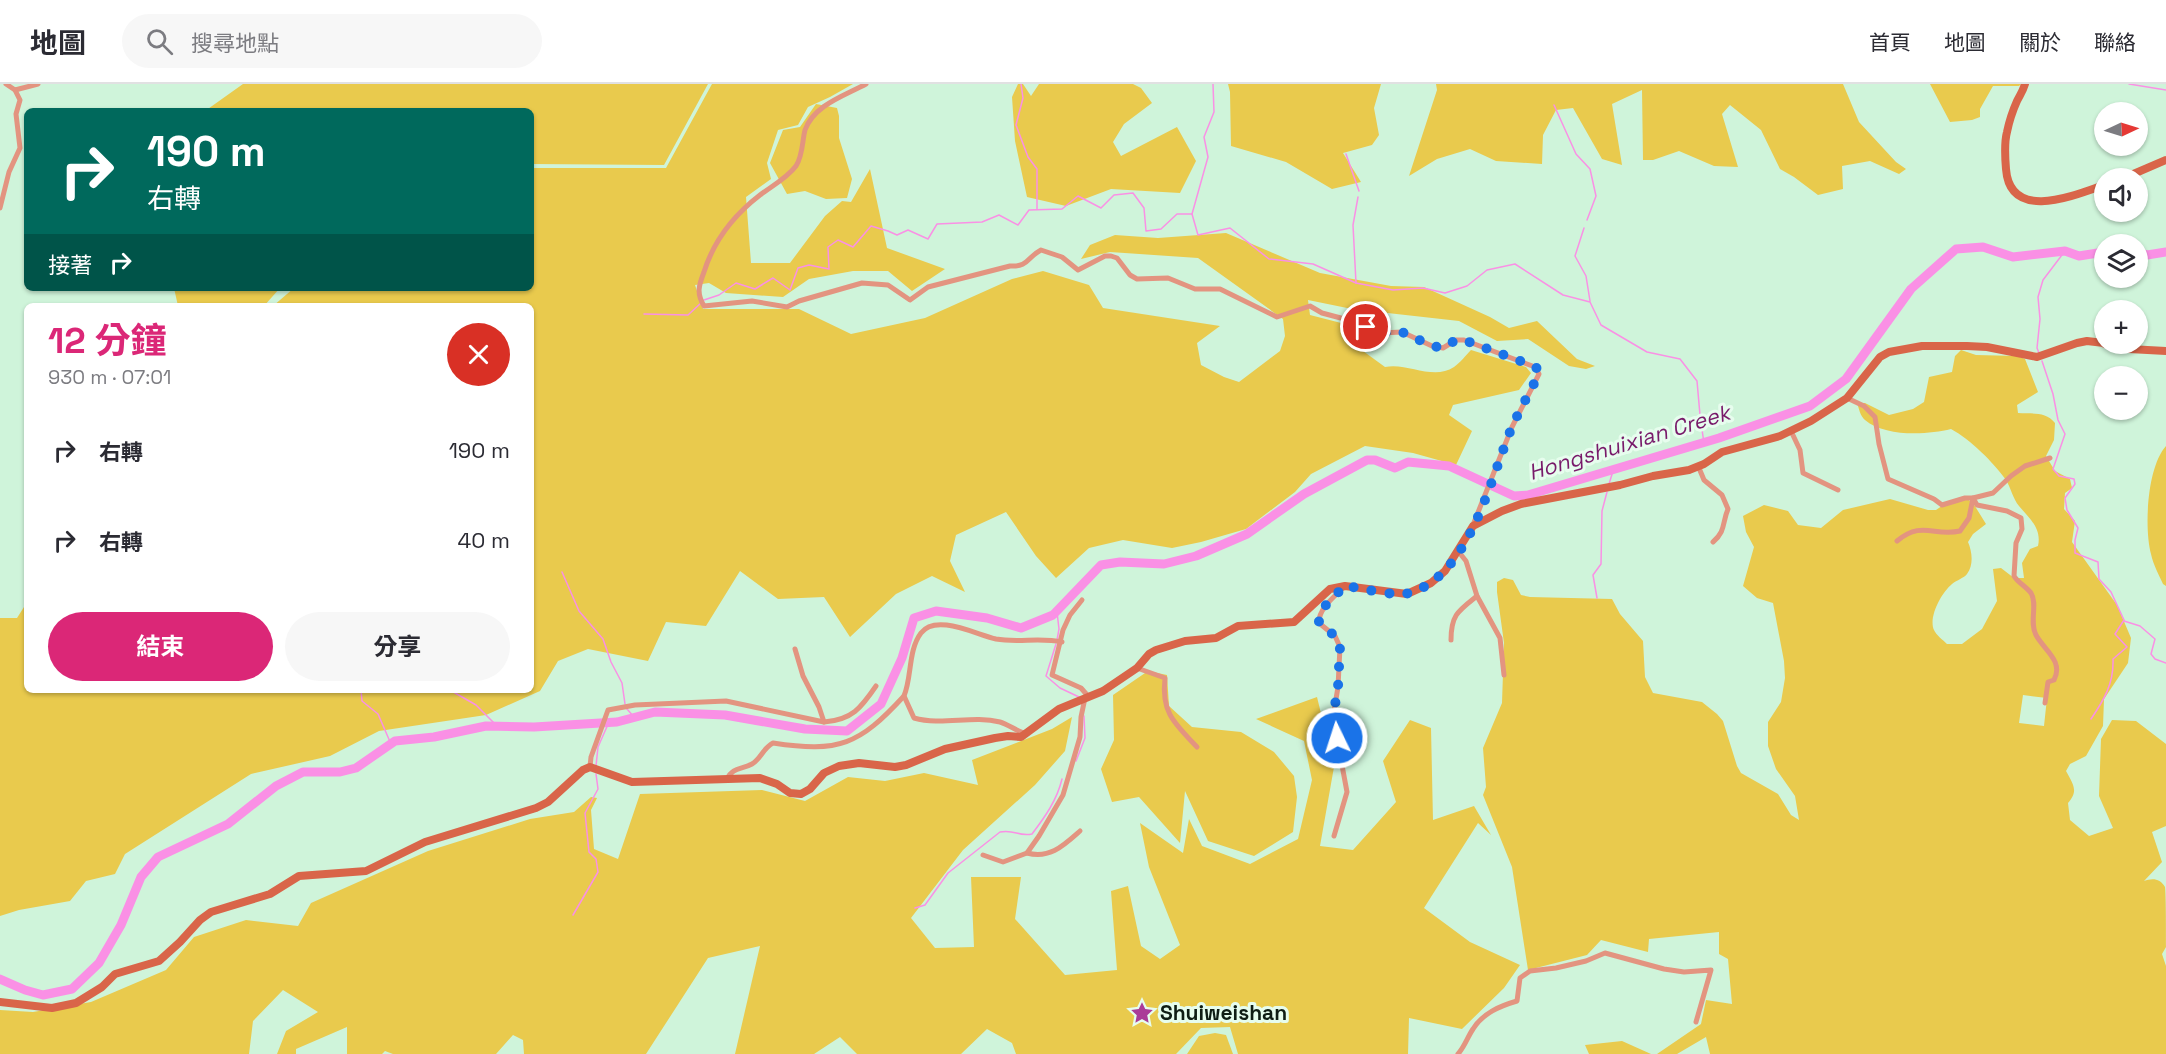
<!DOCTYPE html>
<html lang="zh-TW">
<head>
<meta charset="utf-8">
<style>
  :root { --surface:#fff; --page:#f7f7f7; --text:#2b2b33; --muted:#7c7c81; --line:#e1e1e2; --accent:#db2777 }
  body { margin:0; font-family:"Space Grotesk","Noto Sans TC",sans-serif; background:var(--page); color:var(--text); height:100vh; display:flex; flex-direction:column; font-size:22px; white-space:nowrap }
  * { box-sizing:border-box; margin:0 }
  p { font-size:20px; color:var(--muted) }
  .icon { flex:none; width:33px; height:33px; fill:none; stroke:currentColor; stroke-width:2; stroke-linecap:round; stroke-linejoin:round }
  .map { position:relative; flex:1; overflow:hidden }
  .drawer { position:absolute; left:24px; top:219px; width:510px; height:390px; display:flex; flex-direction:column; background:var(--surface); border-radius:9px; box-shadow:0 2px 4px #0004 }
  .drawer>* { flex:none }
  .banner { position:absolute; left:24px; top:24px; width:510px; height:183px; border-radius:9px; box-shadow:0 2px 4px #0004; background:#00695c; color:#fff; overflow:hidden }
  .needle { width:39px; rotate:86deg }
  .controls { position:absolute; left:2094px; top:18px; display:grid; gap:12px }
  .controls a { display:grid; place-items:center; width:54px; height:54px; border-radius:50%; background:var(--surface); box-shadow:0 2px 4px #0004; font-size:30px }
  .pin { position:absolute; display:grid; place-items:center; width:51px; height:51px; color:#fff; margin:-26px; border:3px solid #fff; border-radius:50%; box-shadow:0 2px 6px #0007 }
  .me { position:absolute; width:66px; margin:-33px; rotate:356deg; stroke-linejoin:round; filter:drop-shadow(0 0 4px #0008) }
  .turn { display:flex; align-items:center; gap:21px; height:126px; padding:0 24px; font-size:27px }
  .turn .icon { width:78px; height:78px; stroke-width:2.5 }
  .turn b { display:block; font-size:42px; line-height:51px }
  .then { display:flex; align-items:center; height:57px; padding:0 24px; background:#0003; gap:12px; font-size:22px }
  .round { display:grid; place-items:center; flex:none; width:63px; height:63px; border-radius:32px; background:var(--page) }
  .overview { display:flex; align-items:center; justify-content:space-between; height:102px; padding:0 24px }
  h1 { font-size:36px; font-weight:700; line-height:45px; color:var(--accent) }
  .cta { display:flex; gap:12px; margin-top:auto; padding:12px 24px }
  .cta a { flex:1; height:69px; border-radius:36px; background:var(--accent); color:#fff; font-size:24px; font-weight:700; line-height:69px; text-align:center }
  .cta a+a { background:var(--page); color:var(--text) }
  ul { padding:0; list-style:none }
  li { display:flex; align-items:center; gap:18px; height:90px; padding:0 24px }
  li div { flex:1 }
  li b { display:block; font-size:22px }
  li em { font-style:normal }
  header { display:flex; align-items:center; gap:36px; box-sizing:border-box; height:84px; padding:0 30px; background:var(--surface); border-bottom:2px solid var(--line) }
  header strong { font-size:28px }
  nav { display:flex; gap:33px; margin-inline-start:auto; font-size:21px }
  .search { width:420px; height:54px; background:var(--page); display:flex; align-items:center; gap:15px; box-sizing:border-box; padding:0 21px; border-radius:33px; color:var(--muted); font-size:22px }
  .map>svg:first-child { display:block }
</style>
</head>
<body>
<header>
<strong>地圖</strong>
<div class="search"><svg class="icon" aria-label="search" viewBox="0 0 24 24"><circle cx="10" cy="10" r="6"/><path d="M15 15l6 6"/></svg>搜尋地點</div>
<nav><a>首頁</a><a>地圖</a><a>關於</a><a>聯絡</a></nav>
</header>
<div class="map">
<svg width="2166" height="970" viewBox="0 0 2166 970">
  <rect width="100%" height="100%" fill="#cff4da"/>
  <g fill="#e9ca4d" fill-rule="evenodd">
    <path d="M243,0H708L664,81L531,80V27H205Z"/>
    <path d="M712,0H853L830,13L808,23L798,41L778,46L767,79L771,95L746,113L751,179H790L825,132L842,117L851,118L870,85L887,164L945,185L912,207L888,187H853L809,195L783,213L726,209L709,199L695,201L703,225H799L851,250L925,234L1012,195L1043,187L1089,201L1103,224L1220,242L1197,259L1201,281L1224,293L1239,298L1280,267L1285,252L1283,235L1198,174L1110,168L1081,175L1090,161L1115,151L1158,154L1226,149L1320,189L1391,202L1424,203L1490,233L1509,244L1537,237L1577,275L1595,282L1586,285L1569,282L1528,255L1497,257L1459,237L1352,225L1308,216L1310,231L1345,240L1363,267L1385,283C1407,278 1433,297 1454,283C1460,279 1466,271 1471,266L1526,283L1531,289L1519,306L1453,321L1449,331L1472,347L1456,381L1413,369L1365,362L1311,390L1295,408L1246,445L1201,458L1172,464L1123,456L1089,464L1056,494L1036,472L1006,428L956,451L950,477L965,508L932,492L896,510L850,553L824,513L778,515L740,487L706,542L666,538L648,577L588,565L558,577L540,607L486,631L379,647L330,672L251,690L125,770L115,790L86,797L70,817L19,826L0,832V534H17L24,523L27,508V606H531V222H273L294,204H531V84H666Z"/>
    <path d="M1018,0H1023L1031,12L1039,0H1133L1141,4L1152,19L1124,40L1113,58L1121,72L1177,43L1196,77L1180,109L1111,105L1066,122L1027,113L1015,57L1012,13Z"/>
    <path d="M1228,0H1381L1374,24L1379,51L1372,61L1343,69L1361,98L1332,105L1286,78L1231,62L1230,8Z"/>
    <path d="M1436,0H1843L1859,38L1896,78L1906,85L1899,90L1870,77L1842,82L1843,105L1818,111L1794,93L1780,85L1761,46L1730,21L1722,30L1738,83L1714,82L1679,67L1653,76H1643L1642,6L1612,20L1622,81L1602,75L1573,24L1556,26L1543,51L1542,80L1496,77L1470,65L1437,75L1409,92L1437,6Z"/>
    <path d="M1930,0H2021L2019,2H1993L1980,25V33L1972,36L1950,38Z"/>
    <path d="M816,20L837,24L839,32V54L852,95L847,114L826,115L805,107L787,110L770,79L783,46L800,43Z"/>
    <path d="M174,204H280L264,222H178Z"/>
    <path d="M1961,266L1976,271L2017,272L2025,275L2038,308L2017,321L2018,329C2032,330 2046,327 2055,339L2054,356L2046,372L2055,387L2070,395L2072,404L2065,409L2064,425L2075,437L2072,458L2117,521L2131,554L2128,579L2104,615L2103,642L2086,672L2070,680L2066,687C2073,700 2079,707 2068,719L2070,736L2089,752L2113,744L2099,712L2101,655L2112,636L2136,637L2166,660V742L2152,748L2162,778L2144,797C2152,794 2160,794 2165,803C2166,811 2166,851 2166,863L2162,870L2166,882V970H1710L1706,953L1677,970H1657L1701,940L1706,916L1732,920L1728,875L1719,870V848L1649,855L1648,868L1601,856L1587,871L1528,886L1512,783L1483,711L1486,703L1483,664L1502,619L1504,559L1497,508V498L1504,494L1513,496L1521,511L1530,513L1612,515L1620,530L1643,557L1645,593L1653,609L1702,618L1717,630L1723,637L1737,682L1741,689L1778,710L1791,731L1799,736L1795,712L1776,685L1768,662V638L1781,618L1785,594L1784,577L1773,519L1757,514L1743,502L1754,463L1746,448L1743,432L1764,421L1788,427L1798,441L1821,444L1843,426L1890,415L1928,426H1936L1949,417L1966,414L1973,419L1986,440L1973,450L1968,458C1972,467 1974,481 1967,490C1964,494 1957,496 1952,500C1942,508 1928,533 1934,546C1936,551 1943,556 1947,560H1962L1982,545L1997,517L1993,485L2001,484L2014,494H2024L2022,479L2030,465L2038,462C2042,444 2029,434 2019,422C2013,415 2011,404 2006,396C1993,378 1971,356 1951,345C1927,351 1885,353 1865,336C1860,332 1859,324 1857,319H1865L1889,331L1913,325L1924,318L1929,293L1952,288L1955,272ZM2023,611L2047,614L2044,642L2019,639Z"/>
    <path d="M2166,362V502L2163,500C2159,491 2153,480 2151,470C2144,444 2147,383 2166,362Z"/>
    <path d="M1148,587L1167,591L1169,622L1192,643L1241,648L1274,668L1294,692L1297,713L1293,748L1254,772L1208,757L1185,707L1180,759L1139,713L1112,718L1101,685L1114,656L1113,611Z"/>
    <path d="M1317,613L1334,683L1320,762L1353,766L1396,718L1383,677L1410,636L1431,644L1433,736L1474,722L1491,751L1478,739L1424,824L1470,858L1520,881L1504,904L1462,945L1409,934L1408,970H1238L1230,943L1201,944L1176,970H1016L1012,959L987,945L961,970H857L840,953L814,970H735L760,862L708,874L646,970H524L523,956L513,951L496,970H393L385,967L382,970H347V943L296,965V970H277L286,947L318,928L283,906L253,937L249,970H0V926L33,928L91,918L166,886L194,853L246,836L298,842L311,819L428,767L530,735L574,728L591,713L597,714L591,726L594,765L618,775L640,710L762,706L805,717L848,693L885,697L924,689L978,701L972,676L1052,645L1072,633L1065,667L1035,701L963,766L911,834L935,864L974,863L971,793H1021L1015,835L1065,891L1117,886L1111,807L1128,802L1141,862L1160,875L1180,861L1149,783L1140,739L1183,769L1189,735L1202,762L1250,780L1298,755L1312,696L1304,657L1256,635Z"/>
    <path d="M1215,949L1226,951L1233,970H1187L1199,952Z"/>
    <path d="M1622,957L1651,970H1589L1585,961Z"/>
  </g>
  <g fill="none" stroke-linecap="round" stroke-linejoin="round">
    <g stroke="#fa90e5" stroke-width="1.5">
      <path d="M1021,0L1023,14L1016,41L1028,73L1037,85V125"/>
      <path d="M2129,0L2166,6"/>
      <path d="M1554,21L1576,70L1590,85L1596,112L1587,136"/>
      <path d="M1346,70L1359,107"/>
      <path d="M1192,130L1208,73L1204,53L1214,28L1213,0"/>
      <path d="M1584,144L1575,172L1586,192L1590,217"/>
      <path d="M1356,199L1353,141L1358,113"/>
      <path d="M704,216L719,211L736,199L755,205L773,194L790,206L798,184L809,181L829,185L828,163L838,156L853,163L871,142L888,147L897,151L908,146L928,155L937,140L982,138L999,131L1018,141L1029,126L1062,125L1078,112L1101,124L1114,111L1133,109L1144,124L1146,147L1161,145L1177,130H1192L1198,151L1230,144L1269,175L1313,180L1356,199L1393,206L1423,204L1445,209L1467,202L1487,186L1515,180L1563,211L1590,218L1601,241L1647,268L1680,275L1697,297L1700,331"/>
      <path d="M644,230L688,231L701,219"/>
      <path d="M2039,269L2037,264L2040,235L2038,213L2043,196L2065,167"/>
      <path d="M2042,277L2053,310L2058,336L2065,350L2053,385L2059,392L2074,395L2075,400L2065,414L2067,426L2078,444L2075,456V469L2098,478L2099,495L2111,508L2124,536L2115,550L2127,563L2113,575C2114,599 2104,616 2091,635"/>
      <path d="M1701,339L1704,359"/>
      <path d="M1609,400L1613,387"/>
      <path d="M562,488L579,527L603,555L611,578L622,599L625,620"/>
      <path d="M1597,514L1593,491L1601,480L1602,427L1607,408"/>
      <path d="M1057,528L1059,545L1057,556"/>
      <path d="M2124,537L2140,542L2155,555L2151,570L2155,575L2166,579"/>
      <path d="M1056,560L1046,592L1060,604L1079,613"/>
      <path d="M361,606L362,617L378,630L391,660"/>
      <path d="M450,606L476,621L497,642"/>
      <path d="M627,625L634,633"/>
      <path d="M1076,677L1085,654L1084,632"/>
      <path d="M596,682L598,663L609,638"/>
      <path d="M915,824L925,821L948,789L1000,748C1015,745 1018,753 1032,750C1045,733 1057,716 1062,695"/>
      <path d="M573,831L598,788L596,775L589,768L585,729L598,705L596,690"/>
    </g>
    <g stroke="#fa90e5" stroke-width="9">
      <path d="M2138,168L2147,171L2166,168"/>
      <path d="M0,895L25,906L43,911L72,905L99,879L121,841L141,793L158,773L228,740L276,702L303,688H340L356,684L395,657L434,653L486,642L534,643L617,638L655,628L725,631L805,645L847,647L881,620L902,574L914,534L936,527L987,534L1021,544L1053,531L1101,481L1120,478L1164,480L1196,472L1247,450L1304,410L1367,376H1375L1395,384L1408,378L1449,382L1514,412L1528,411L1719,354L1810,322L1846,295L1911,205L1956,165L1983,163L2013,173L2065,167L2079,172L2104,168"/>
    </g>
    <g stroke="#e39480" stroke-width="5">
      <path d="M6,0L15,6L38,0"/>
      <path d="M866,0C844,12 814,21 805,46C802,58 803,71 796,82C787,94 772,102 760,111C734,131 714,156 704,188C699,201 696,209 704,222L752,217L787,223L799,217L862,199L888,201L910,216L928,203L1010,182C1029,183 1026,174 1041,166L1062,173L1078,186L1105,172H1111L1117,174L1130,191L1137,195L1168,194L1195,205H1220L1277,233L1310,222L1322,229L1352,237L1381,249L1402,248L1432,262L1443,264L1456,256H1464L1535,283L1539,290L1512,343L1473,441"/>
      <path d="M0,124L9,88L20,64L16,30L20,16L15,6"/>
      <path d="M1847,314L1864,322L1875,333L1879,360L1888,395L1934,415L1942,421L1965,414H1973L1977,421L2007,427L2021,434L2022,445L2016,459L2014,492C2018,499 2026,502 2031,509C2038,520 2029,538 2036,551C2044,566 2064,577 2054,596L2048,598L2045,619"/>
      <path d="M1791,347L1800,366L1803,389L1838,406"/>
      <path d="M1699,384L1704,396L1722,411L1728,425C1722,439 1726,447 1713,458"/>
      <path d="M1897,457C1922,436 1934,453 1960,447L1969,434L1973,414L1993,409L2011,392L2025,382L2050,374"/>
      <path d="M1458,467L1466,477L1477,512L1500,554L1504,591"/>
      <path d="M1082,516L1070,531L1063,546L1052,591L1081,604L1088,612"/>
      <path d="M1451,556C1451,531 1458,527 1477,512"/>
      <path d="M795,565L803,592L819,623L824,638"/>
      <path d="M1137,584L1165,594C1161,628 1174,639 1197,663"/>
      <path d="M1026,650C1017,647 1007,640 1000,638C972,631 942,642 914,634L904,612C912,593 908,566 921,549C936,529 977,551 996,555C1018,559 1040,553 1062,558"/>
      <path d="M590,683L591,673L608,626L635,621L726,617L824,638C852,636 861,624 876,602"/>
      <path d="M727,695C733,683 741,686 752,680C761,675 763,664 773,659C839,669 859,661 904,612"/>
      <path d="M1334,752L1347,708L1333,633L1338,603L1340,563L1335,552L1319,539C1318,525 1335,512 1344,503"/>
      <path d="M1027,769C1050,775 1063,762 1080,747"/>
      <path d="M983,771L1003,778L1027,769L1039,752L1063,711L1080,653L1081,633L1085,614"/>
      <path d="M1458,970C1465,962 1467,954 1473,945C1483,929 1500,922 1517,917L1520,894L1530,887L1556,884L1586,877L1605,869L1664,885L1684,888L1711,886L1696,938"/>
    </g>
    <g stroke="#d96549" stroke-width="8">
      <path d="M2025,0C2023,7 2020,11 2017,17C2013,26 2009,38 2007,48C2004,59 2005,73 2006,85C2010,138 2073,112 2104,101"/>
      <path d="M2124,94L2166,76"/>
      <path d="M2105,260L2129,265L2166,267"/>
      <path d="M0,918L52,924L76,919L102,903L115,890L159,877L180,858L200,836L211,828L270,810L299,792L366,787L425,758L536,724L548,718L583,686L590,683L632,698L760,694L777,700L790,709L801,710L810,705L824,689L839,682L859,679L895,683L906,681L945,665L995,654L1008,652L1021,653L1059,625L1103,607L1137,584L1149,570L1156,566L1185,557L1216,554L1238,542L1294,538L1330,505L1345,502L1407,510L1431,499L1445,487L1473,442L1502,427L1521,420L1620,401L1653,392L1689,386L1704,380L1722,368L1780,352L1811,337L1847,314L1880,273L1889,268L1922,262H1967L1987,263L2037,273L2077,259L2087,257L2104,259"/>
    </g>
  </g>
  <g fill="none" stroke-linecap="round" stroke-linejoin="round">
    <path stroke="#1a73e8" stroke-width="10" stroke-dasharray="0 18" d="M1337,654L1333,633L1338,603L1340,563L1335,552L1319,539C1318,524 1336,511 1345,502C1362,504 1394,513 1409,509C1470,492 1490,395 1512,343C1520,325 1530,308 1539,290L1536,283L1464,256H1456L1443,264L1432,262L1402,248L1381,249L1366,243"/>
  </g>
  <defs>
    <g id="sight-bare" transform="scale(1.8)"><path d="M0-6L1.8-2.2L6-1.7L2.9 1.2L3.7 5.4L0 3.3L-3.7 5.4L-2.9 1.2L-6-1.7L-1.8-2.2Z" fill="#aa3b98" stroke="#e7fdee" stroke-width="2.5" paint-order="stroke"/></g>
  </defs>
  <g fill-rule="evenodd">
    <use href="#sight-bare" x="1142" y="929"/>
  </g>
  <g text-anchor="middle" stroke-width="6" stroke-linejoin="round" paint-order="stroke">
    <g font-size="21" font-weight="bold" fill="#0f1d14" stroke="#e7fdee" text-anchor="start">
      <text x="1160" y="936">Shuiweishan</text>
    </g>
    <g font-size="22" font-style="italic" fill="#781a6a" stroke="#e7fdee">
      <text transform="translate(1629 358) rotate(-17)" y="8">Hongshuixian Creek</text>
    </g>
  </g>
</svg>
<div class="controls">
<a><svg class="needle" viewBox="-14 -14 28 28"><path d="M0-13l5 13h-10z" fill="#e53935"/><path d="M0 13l5-13h-10z" fill="#7c7c81"/></svg></a>
<a><svg class="icon" aria-label="sound" viewBox="0 0 24 24"><path d="M4 9h4l5-4v14l-5-4H4zM17 9q2 3 0 6"/></svg></a>
<a><svg class="icon" aria-label="layers" viewBox="0 0 24 24"><path d="M12 4l9 5-9 5-9-5zM3 14l9 5 9-5"/></svg></a>
<a>+</a>
<a>−</a>
</div>
<div class="pin" style="left:1366px;top:243px;background:#d93025"><svg class="icon" aria-label="arrive" viewBox="0 0 24 24"><path d="M6 21V4h12l-3 4 3 4H6"/></svg></div>
<svg class="me" style="left:1337px;top:654px" viewBox="-20 -20 40 40"><circle r="17" fill="#1a73e8" stroke="#fff" stroke-width="3"/><path d="M0-11L8 9 0 5-8 9z" fill="#fff"/></svg>
<div class="banner">
<div class="turn"><svg class="icon" aria-label="right" viewBox="0 0 24 24"><path d="M7 20v-9h11M14 6l5 5-5 5"/></svg><div><b>190 m</b>右轉</div></div>
<div class="then">接著<svg class="icon" aria-label="right" viewBox="0 0 24 24"><path d="M7 20v-9h11M14 6l5 5-5 5"/></svg></div>
</div>
<section class="drawer">
<div class="overview"><div><h1>12 分鐘</h1><p>930 m · 07:01</p></div><a class="round" style="background:#d93025;color:#fff"><svg class="icon" aria-label="close" viewBox="0 0 24 24"><path d="M6 6l12 12M18 6L6 18"/></svg></a></div>
<ul>
<li><svg class="icon" aria-label="right" viewBox="0 0 24 24"><path d="M7 20v-9h11M14 6l5 5-5 5"/></svg><div><b>右轉</b></div><em>190 m</em></li>
<li><svg class="icon" aria-label="right" viewBox="0 0 24 24"><path d="M7 20v-9h11M14 6l5 5-5 5"/></svg><div><b>右轉</b></div><em>40 m</em></li>
</ul>
<div class="cta"><a>結束</a><a>分享</a></div>
</section>
</div>
</body>
</html>
